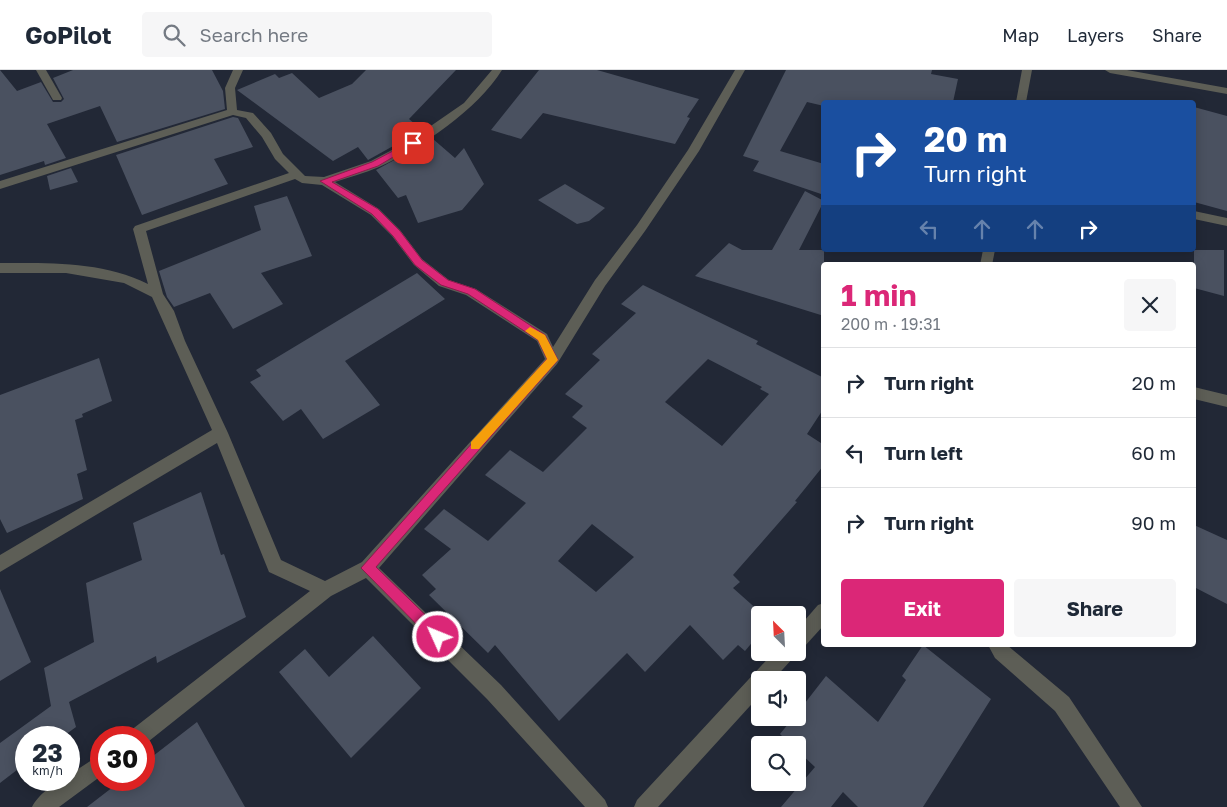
<!DOCTYPE html>
<html lang="en">
<head>
<meta charset="utf-8">
<style>
  :root { --surface:#fff; --page:#f6f6f7; --text:#1f2937; --muted:#747a83; --line:#e0e1e3; --accent:#db2777 }
  body { margin:0; font-family:"Golos Text",sans-serif; background:var(--page); color:var(--text); height:100vh; display:flex; flex-direction:column; font-size:19px; white-space:nowrap }
  * { box-sizing:border-box; margin:0 }
  p { font-size:16px; color:var(--muted) }
  .icon { flex:none; width:28px; height:28px; fill:none; stroke:currentColor; stroke-width:2; stroke-linecap:round; stroke-linejoin:round }
  .map { position:relative; flex:1; overflow:hidden }
  .side { position:absolute; left:821px; top:192px; width:375px; height:385px; display:flex; flex-direction:column; background:var(--surface); border-radius:5px; box-shadow:0 2px 12px #0003 }
  .side>* { flex:none }
  .top-card { position:absolute; left:821px; top:30px; width:375px; height:152px; border-radius:5px; box-shadow:0 2px 12px #0003; background:#1a4fa0; color:#fff; overflow:hidden }
  .needle { width:32px; rotate:336deg }
  .controls { position:absolute; left:751px; top:536px; display:grid; gap:10px }
  .controls a { display:grid; place-items:center; width:55px; height:55px; border-radius:5px; background:var(--surface); box-shadow:0 2px 12px #0003; font-size:25px }
  .speed { position:absolute; left:15px; top:656px; display:flex; gap:10px; font-size:25px; font-weight:700; text-align:center }
  .speed>* { display:grid; place-content:center; width:65px; height:65px; border-radius:50%; background:var(--surface); box-shadow:0 2px 12px #0003; line-height:1 }
  .speed small { font-size:12px; font-weight:400 }
  .speed .limit { border:8px solid #d22; background:#fff; color:#111 }
  .pin { position:absolute; display:grid; place-items:center; width:42px; height:42px; color:#fff; margin:-21px; border-radius:10px; box-shadow:0 2px 8px #0006 }
  .me { position:absolute; width:55px; margin:-28px; rotate:314deg; stroke-linejoin:round; filter:drop-shadow(0 0 4px #0008) }
  .turn { display:flex; align-items:center; gap:18px; height:105px; padding:0 20px; font-size:22px }
  .turn .icon { width:65px; height:65px; stroke-width:2.5 }
  .turn b { display:block; font-size:35px; line-height:42px }
  .lanes { display:flex; align-items:center; height:48px; padding:0 20px; background:#0003; justify-content:center; gap:25px; direction:ltr }
  .lanes .off { opacity:.35 }
  .round { display:grid; place-items:center; flex:none; width:52px; height:52px; border-radius:5px; background:var(--page) }
  .head { display:flex; align-items:center; justify-content:space-between; height:85px; padding:0 20px }
  h1 { font-size:30px; font-weight:700; line-height:38px; color:var(--accent) }
  .cta { display:flex; gap:10px; margin-top:auto; padding:10px 20px }
  .cta a { flex:1; height:58px; border-radius:5px; background:var(--accent); color:#fff; font-size:20px; font-weight:700; line-height:58px; text-align:center }
  .cta a+a { background:var(--page); color:var(--text) }
  ul { padding:0; list-style:none }
  li { display:flex; align-items:center; gap:15px; height:70px; padding:0 20px; border-top:1px solid var(--line) }
  li div { flex:1 }
  li b { display:block; font-size:19px }
  li em { font-style:normal }
  header { display:flex; align-items:center; gap:30px; box-sizing:border-box; height:70px; padding:0 25px; background:var(--surface); border-bottom:1px solid var(--line) }
  header strong { font-size:24px }
  nav { display:flex; gap:28px; margin-inline-start:auto; font-size:18px }
  .search { width:350px; height:45px; background:var(--page); display:flex; align-items:center; gap:12px; box-sizing:border-box; padding:0 18px; border-radius:5px; color:var(--muted); font-size:19px }
  .map>svg:first-child { display:block }
</style>
</head>
<body>
<header>
<strong>GoPilot</strong>
<div class="search"><svg class="icon" aria-label="search" viewBox="0 0 24 24"><circle cx="10" cy="10" r="6"/><path d="M15 15l6 6"/></svg>Search here</div>
<nav><a>Map</a><a>Layers</a><a>Share</a></nav>
</header>
<div class="map">
<svg width="1227" height="737" viewBox="0 0 1227 737">
  <rect width="100%" height="100%" fill="#222836"/>
  <g fill="#4a5160" fill-rule="evenodd">
    <path d="M0,0L17,21L41,12L53,32H61L64,29L53,8L73,0H212L223,21L225,39L117,72L100,36L47,54L66,88L45,95L44,91L0,105Z"/>
    <path d="M366,0H456L409,49L422,60L368,90L358,77L333,91L237,20L275,4L279,8L292,3L319,28L352,14Z"/>
    <path d="M539,0H597L699,29L687,47L690,48L675,74L543,43L521,69L491,60Z"/>
    <path d="M786,0H932L931,4L958,9L953,32H824V36L807,32L780,81L824,94V125L753,101L759,91L743,86Z"/>
    <path d="M1194,37L1227,46V141L1194,132Z"/>
    <path d="M233,47L238,48L253,77L214,89L228,114L142,145L116,85Z"/>
    <path d="M433,69L455,88L464,78L484,114L462,140L418,153L406,125L398,128L376,100Z"/>
    <path d="M71,98L78,112L50,120L47,106Z"/>
    <path d="M565,114L605,138L589,151L577,154L538,130Z"/>
    <path d="M805,121L824,131L799,180H824V246L695,206L729,173L742,180H772Z"/>
    <path d="M287,126L312,186L261,203L283,234L233,259L210,223L174,237L167,227L159,201L261,160L254,136Z"/>
    <path d="M1194,180H1224V226L1194,218Z"/>
    <path d="M417,203L445,229L345,291L380,335L323,369L301,339L283,351L250,312L261,306L256,300Z"/>
    <path d="M643,215L758,271L756,274L824,308V338L807,364L824,375V395L795,431L797,432L733,505L740,512L733,518L760,542V563L745,581L738,575L723,590L690,555L645,602L627,583L559,651L495,575L488,583L429,525L436,519L422,505L451,479L424,459L444,439L488,471L526,433L485,405L510,380L543,402L587,358L572,347L583,336L565,324L600,290L592,284L636,243L621,234ZM708,289L762,317L760,319L769,324L722,376L665,332ZM592,454L634,487L596,522L558,491Z"/>
    <path d="M99,288L112,331L82,344L83,347L75,350L87,400L77,404L83,429L7,463L0,449V325Z"/>
    <path d="M201,422L221,485L224,484L246,547L157,593L156,586L69,632L76,657L61,668H26V693L0,713V673L51,636L44,598L94,572L86,513L142,490L133,453Z"/>
    <path d="M1194,455L1227,470V534L1194,517Z"/>
    <path d="M0,519L31,592L0,611Z"/>
    <path d="M373,566L421,618L351,688L279,602L305,579L329,607Z"/>
    <path d="M923,575L991,629L923,737H858L843,722L831,737H781L815,697L798,681V675H791L780,664L793,648H798V642L826,606L878,652L906,610L902,606Z"/>
    <path d="M197,652L245,737H87L122,710H144V693Z"/>
  </g>
  <g fill="none" stroke-linecap="round" stroke-linejoin="round">
    <g fill="#5d5e56" fill-rule="evenodd">
      <path d="M36,0H46L62,28L61,30H53Z"/>
      <path d="M233,0H243L235,18L237,40L253,43L271,63L283,84L305,106L324,107L371,91L409,71L464,33L492,0H502C478,39 421,78 379,97C365,103 349,107 335,112L379,139L400,160L422,189L449,210L476,219L547,264L553,277L595,210L637,155L688,80L735,0H745L699,81L645,161L605,216L557,294L379,498L501,615L605,730L608,737H585L487,629L366,508L331,526L144,675V668H128L130,661L310,521L269,502L217,373L0,502V485L212,360L152,227L124,213L66,203H0V193C49,193 102,191 148,214L133,159L135,156L289,103L275,89L262,67L246,48L233,45L0,119V111L227,40L225,18ZM295,109L302,113L322,115L371,145L392,166L414,195L439,216L466,225L537,271L545,289L362,492L325,511L281,490L228,363L185,271L174,241L163,224L146,161Z"/>
      <path d="M1022,0H1032L1026,32H1016Z"/>
      <path d="M1105,0H1127L1227,18V24L1110,3Z"/>
      <path d="M1194,141L1227,148V156L1194,149Z"/>
      <path d="M983,180H995L992,195H980Z"/>
      <path d="M1194,317L1227,325V337L1194,329Z"/>
      <path d="M824,533V555L804,577L798,580V558L818,535Z"/>
      <path d="M988,575H1007L1069,627L1142,737H1120L1055,641L995,588Z"/>
      <path d="M774,582H796L793,588L773,610H760V625L658,737H634L637,730Z"/>
      <path d="M101,684V706L59,737H32C37,726 56,710 69,710V705Z"/>
    </g>
  </g>
  <path fill="#db2777" stroke="#8e194d" d="M410,72L417,73L378,96L332,112L378,139L400,161L422,190L448,210L475,219L545,265L558,290L376,497L443,562L445,567L443,571L438,573L433,571L361,498L547,289L538,270L468,224L441,215L415,195L393,166L372,144L320,111L372,92Z"/>
  <path fill="#f59e0b" d="M530,257L545,265L558,290L479,379H471V372L547,289L538,270L525,261Z"/>
</svg>
<div class="controls">
<a><svg class="needle" viewBox="-14 -14 28 28"><path d="M0-13l5 13h-10z" fill="#e53935"/><path d="M0 13l5-13h-10z" fill="#747a83"/></svg></a>
<a><svg class="icon" aria-label="sound" viewBox="0 0 24 24"><path d="M4 9h4l5-4v14l-5-4H4zM17 9q2 3 0 6"/></svg></a>
<a><svg class="icon" aria-label="search" viewBox="0 0 24 24"><circle cx="10" cy="10" r="6"/><path d="M15 15l6 6"/></svg></a>
</div>
<div class="speed"><div>23<small>km/h</small></div><div class="limit">30</div></div>
<div class="pin" style="left:413px;top:73px;background:#d93025"><svg class="icon" aria-label="arrive" viewBox="0 0 24 24"><path d="M6 21V4h12l-3 4 3 4H6"/></svg></div>
<svg class="me" style="left:438px;top:567px" viewBox="-20 -20 40 40"><circle r="17" fill="#db2777" stroke="#fff" stroke-width="3"/><path d="M0-11L8 9 0 5-8 9z" fill="#fff"/></svg>
<div class="top-card">
<div class="turn"><svg class="icon" aria-label="right" viewBox="0 0 24 24"><path d="M7 20v-9h11M14 6l5 5-5 5"/></svg><div><b>20 m</b>Turn right</div></div>
<div class="lanes"><svg class="icon off" aria-label="left" viewBox="0 0 24 24"><path d="M17 20v-9H6M10 6l-5 5 5 5"/></svg><svg class="icon off" aria-label="ahead" viewBox="0 0 24 24"><path d="M12 20V5M6 11l6-6 6 6"/></svg><svg class="icon off" aria-label="ahead" viewBox="0 0 24 24"><path d="M12 20V5M6 11l6-6 6 6"/></svg><svg class="icon" aria-label="right" viewBox="0 0 24 24"><path d="M7 20v-9h11M14 6l5 5-5 5"/></svg></div>
</div>
<section class="side">
<div class="head"><div><h1>1 min</h1><p>200 m · 19:31</p></div><a class="round"><svg class="icon" aria-label="close" viewBox="0 0 24 24"><path d="M6 6l12 12M18 6L6 18"/></svg></a></div>
<ul>
<li><svg class="icon" aria-label="right" viewBox="0 0 24 24"><path d="M7 20v-9h11M14 6l5 5-5 5"/></svg><div><b>Turn right</b></div><em>20 m</em></li>
<li><svg class="icon" aria-label="left" viewBox="0 0 24 24"><path d="M17 20v-9H6M10 6l-5 5 5 5"/></svg><div><b>Turn left</b></div><em>60 m</em></li>
<li><svg class="icon" aria-label="right" viewBox="0 0 24 24"><path d="M7 20v-9h11M14 6l5 5-5 5"/></svg><div><b>Turn right</b></div><em>90 m</em></li>
</ul>
<div class="cta"><a>Exit</a><a>Share</a></div>
</section>
</div>
</body>
</html>
